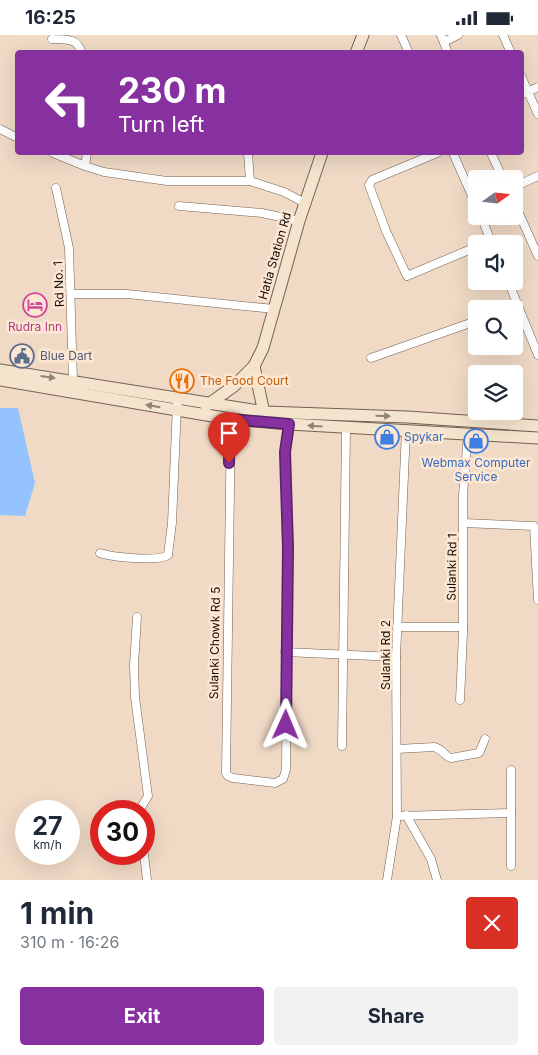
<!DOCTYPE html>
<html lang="en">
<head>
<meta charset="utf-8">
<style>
  :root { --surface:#fff; --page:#f2f2f3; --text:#1f2937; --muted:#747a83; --accent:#86319f }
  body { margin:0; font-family:Inter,sans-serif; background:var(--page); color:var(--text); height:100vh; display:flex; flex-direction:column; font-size:19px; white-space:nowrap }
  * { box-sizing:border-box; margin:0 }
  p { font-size:16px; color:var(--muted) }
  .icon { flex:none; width:28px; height:28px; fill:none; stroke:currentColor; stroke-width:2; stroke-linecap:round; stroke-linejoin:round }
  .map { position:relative; height:845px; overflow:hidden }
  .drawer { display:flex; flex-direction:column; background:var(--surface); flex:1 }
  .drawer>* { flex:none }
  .banner { position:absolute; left:15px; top:15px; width:509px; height:105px; border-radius:5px; box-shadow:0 5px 20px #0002; background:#86319f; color:#fff; overflow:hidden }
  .needle { width:32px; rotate:75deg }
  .tools { position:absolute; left:468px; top:135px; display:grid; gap:10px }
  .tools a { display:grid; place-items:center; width:55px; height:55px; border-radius:5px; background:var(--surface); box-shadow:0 5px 20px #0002; font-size:25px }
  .speed { position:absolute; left:15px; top:765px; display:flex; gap:10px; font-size:25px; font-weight:700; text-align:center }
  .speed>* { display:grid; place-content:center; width:65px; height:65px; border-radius:50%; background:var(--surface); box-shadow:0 5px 20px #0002; line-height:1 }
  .speed small { font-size:12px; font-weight:400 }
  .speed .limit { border:8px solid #d22; background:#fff; color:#111 }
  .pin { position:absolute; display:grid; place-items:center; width:42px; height:42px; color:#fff; margin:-51px -21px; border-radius:50% 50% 50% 0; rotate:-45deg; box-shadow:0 0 5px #0007 }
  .pin .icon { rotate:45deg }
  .me { position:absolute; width:55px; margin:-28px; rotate:1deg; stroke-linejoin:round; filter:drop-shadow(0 0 4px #0008) }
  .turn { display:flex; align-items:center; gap:18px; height:105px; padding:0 20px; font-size:22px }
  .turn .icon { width:65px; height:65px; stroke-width:2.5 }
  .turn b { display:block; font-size:35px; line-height:42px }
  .round { display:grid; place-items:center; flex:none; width:52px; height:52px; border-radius:5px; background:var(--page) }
  .summary { display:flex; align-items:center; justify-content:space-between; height:85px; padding:0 20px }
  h1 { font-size:30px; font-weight:700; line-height:38px }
  .action { display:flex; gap:10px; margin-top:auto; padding:10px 20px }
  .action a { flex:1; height:58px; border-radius:5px; background:var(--accent); color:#fff; font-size:20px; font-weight:700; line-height:58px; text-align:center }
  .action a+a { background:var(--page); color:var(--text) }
  .status { display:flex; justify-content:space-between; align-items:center; height:35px; padding:0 25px; background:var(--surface); direction:ltr }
  .status svg { height:14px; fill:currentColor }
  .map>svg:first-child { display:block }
</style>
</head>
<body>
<div class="status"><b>16:25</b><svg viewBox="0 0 49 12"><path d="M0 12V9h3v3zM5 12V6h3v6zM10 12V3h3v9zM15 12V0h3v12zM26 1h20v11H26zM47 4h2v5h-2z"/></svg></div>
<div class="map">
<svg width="538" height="845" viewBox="0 0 538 845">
  <rect width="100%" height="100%" fill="#f0dac6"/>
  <path fill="#95c3fe" d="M0,373H18L35,448L25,481L0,480Z"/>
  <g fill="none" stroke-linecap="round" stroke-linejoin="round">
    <g stroke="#746150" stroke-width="9">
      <g id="street">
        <path d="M401,0L409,18"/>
        <path d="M441,0L448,18"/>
        <path d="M503,0L511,18"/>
        <path d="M52,4C67,5 76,2 82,18"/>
        <path d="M444,7L458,0"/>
        <path d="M521,41L538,79"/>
        <path d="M521,60L538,52"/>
        <path d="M0,94L18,103"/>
        <path d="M53,118L85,131"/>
        <path d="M87,118L85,131L104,137L167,146H250L284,157L305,168"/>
        <path d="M248,118L250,146"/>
        <path d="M437,118L372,145L369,150L386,196L407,241L476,212"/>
        <path d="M453,118L476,170"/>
        <path d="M491,118L503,144"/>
        <path d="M514,152L538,141"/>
        <path d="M56,153L69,213L73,346"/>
        <path d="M514,167L538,221"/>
        <path d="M179,171L262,178L299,186"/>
        <path d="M481,181L492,209"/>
        <path d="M508,246L538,320"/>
        <path d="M72,259H127L274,274"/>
        <path d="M371,323L476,286"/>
        <path d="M231,381L226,738L228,741L233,743L275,748L283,744L286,735L288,513L285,417L289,389"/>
        <path d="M464,488L534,491L538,565"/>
        <path d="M100,518C111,522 159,527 168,520L172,488L177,370"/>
        <path d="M137,582L134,630L135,662L148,761L139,776"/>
        <path d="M397,592H463"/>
        <path d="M285,617L396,622"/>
        <path d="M460,665L463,598V460L468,399"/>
        <path d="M342,711L346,393"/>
        <path d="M397,714L434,712C443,714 444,721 451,723L479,718L485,704"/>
        <path d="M511,735V831"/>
        <path d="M406,780L431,824L437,845"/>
        <path d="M397,781L511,778"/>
        <path d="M144,819L147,845"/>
        <path d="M387,845L397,781L396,622L406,395"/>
      </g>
    </g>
    <g stroke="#746150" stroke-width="13">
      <g id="secondary">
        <path d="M356,18L363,0"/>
        <path d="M254,331L265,383"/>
        <path d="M0,335L265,377L407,382L538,391"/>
        <path d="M0,345L230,384L289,389L538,403"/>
        <path d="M206,371L234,351L254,331L263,313L299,186L322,118"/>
      </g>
    </g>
    <use href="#street" stroke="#fff" stroke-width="8"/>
    <use href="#secondary" stroke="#f4e4ce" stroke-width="11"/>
  </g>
  <defs><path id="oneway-solid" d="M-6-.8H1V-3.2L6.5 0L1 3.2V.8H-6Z" transform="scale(1.25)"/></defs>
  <g fill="#8f8374">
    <use href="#oneway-solid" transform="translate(48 342) rotate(8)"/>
    <use href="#oneway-solid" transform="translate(153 371) rotate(-170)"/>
    <use href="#oneway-solid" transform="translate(383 381) rotate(2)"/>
    <use href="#oneway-solid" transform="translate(315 391) rotate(-177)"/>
  </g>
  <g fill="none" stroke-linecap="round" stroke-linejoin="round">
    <g stroke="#572067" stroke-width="12">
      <path id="route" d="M229,428L230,384L289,389L285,417L288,513L286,690"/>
    </g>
    <use href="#route" stroke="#86319f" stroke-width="9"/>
  </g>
  <defs>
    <g id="hotel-ring" transform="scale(1.25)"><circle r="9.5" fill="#fde7d3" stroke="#d1479c" stroke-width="1.5"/><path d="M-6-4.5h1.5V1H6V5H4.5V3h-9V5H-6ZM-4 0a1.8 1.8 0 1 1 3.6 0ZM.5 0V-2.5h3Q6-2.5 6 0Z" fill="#d1479c"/></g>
    <g id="civic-ring" transform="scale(1.25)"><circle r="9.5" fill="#fde7d3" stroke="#5c6f8a" stroke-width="1.5"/><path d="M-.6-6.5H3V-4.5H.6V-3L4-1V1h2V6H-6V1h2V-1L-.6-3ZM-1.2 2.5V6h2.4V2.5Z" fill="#5c6f8a"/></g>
    <g id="restaurant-ring" transform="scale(1.25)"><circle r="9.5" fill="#fde7d3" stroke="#e8710a" stroke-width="1.5"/><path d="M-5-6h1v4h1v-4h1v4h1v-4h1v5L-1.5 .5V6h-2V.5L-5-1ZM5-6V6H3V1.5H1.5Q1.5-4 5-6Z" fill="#e8710a"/></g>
    <g id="shop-ring" transform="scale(1.25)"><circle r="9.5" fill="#fde7d3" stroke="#3f7fe0" stroke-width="1.5"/><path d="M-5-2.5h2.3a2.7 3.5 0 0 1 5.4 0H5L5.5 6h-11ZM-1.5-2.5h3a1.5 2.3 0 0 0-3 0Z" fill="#3f7fe0"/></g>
  </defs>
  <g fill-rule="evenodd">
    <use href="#hotel-ring" x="35" y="270"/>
    <use href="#civic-ring" x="22" y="321"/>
    <use href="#restaurant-ring" x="182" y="346"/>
    <use href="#shop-ring" x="387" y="402"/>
    <use href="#shop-ring" x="476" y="406"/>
  </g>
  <g text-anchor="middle" stroke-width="5" stroke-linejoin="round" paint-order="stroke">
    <g font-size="12" fill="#140d07" stroke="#fde7d3">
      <text transform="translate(275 221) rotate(-74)" y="4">Hatia Station Rd</text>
      <text transform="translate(59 249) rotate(-92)" y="4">Rd No. 1</text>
      <text transform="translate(452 532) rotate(-89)" y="4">Sulanki Rd 1</text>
      <text transform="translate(215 608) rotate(-89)" y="4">Sulanki Chowk Rd 5</text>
      <text transform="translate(386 620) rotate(-90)" y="4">Sulanki Rd 2</text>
    </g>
    <g font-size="12" fill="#b23c85" stroke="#fde7d3">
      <text x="35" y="296">Rudra Inn</text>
    </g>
    <g font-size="12" fill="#4e5e75" stroke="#fde7d3" text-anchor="start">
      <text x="40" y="325">Blue Dart</text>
    </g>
    <g font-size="12" fill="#c56008" stroke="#fde7d3" text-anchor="start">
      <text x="200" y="350">The Food Court</text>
    </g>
    <g font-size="12" fill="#366cbe" stroke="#fde7d3" text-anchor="start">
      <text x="404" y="406">Spykar</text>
      <text x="476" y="432" text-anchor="middle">Webmax Computer<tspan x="476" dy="14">Service</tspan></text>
    </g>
  </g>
</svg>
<div class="tools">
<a><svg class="needle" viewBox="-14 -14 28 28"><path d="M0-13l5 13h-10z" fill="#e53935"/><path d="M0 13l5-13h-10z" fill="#747a83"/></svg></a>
<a><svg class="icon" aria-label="sound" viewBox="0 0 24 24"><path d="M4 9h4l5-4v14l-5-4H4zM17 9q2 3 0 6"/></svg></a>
<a><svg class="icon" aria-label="search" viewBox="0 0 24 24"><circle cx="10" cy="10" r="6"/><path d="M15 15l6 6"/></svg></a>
<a><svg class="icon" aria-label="layers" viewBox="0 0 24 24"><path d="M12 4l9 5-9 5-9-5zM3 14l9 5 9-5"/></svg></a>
</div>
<div class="speed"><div>27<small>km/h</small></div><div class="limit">30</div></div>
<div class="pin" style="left:229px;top:428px;background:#d93025"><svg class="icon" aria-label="arrive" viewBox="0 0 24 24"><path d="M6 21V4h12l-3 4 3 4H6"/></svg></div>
<svg class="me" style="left:286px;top:690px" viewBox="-20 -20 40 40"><path d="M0-17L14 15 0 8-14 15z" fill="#86319f" stroke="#fff" stroke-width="4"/></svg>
<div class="banner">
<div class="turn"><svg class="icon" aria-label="left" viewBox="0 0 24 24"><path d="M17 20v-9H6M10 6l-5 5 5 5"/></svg><div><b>230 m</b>Turn left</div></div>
</div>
</div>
<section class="drawer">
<div class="summary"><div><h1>1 min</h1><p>310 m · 16:26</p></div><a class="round" style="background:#d93025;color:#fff"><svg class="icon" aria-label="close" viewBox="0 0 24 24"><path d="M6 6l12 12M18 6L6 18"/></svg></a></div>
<div class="action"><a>Exit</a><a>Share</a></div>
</section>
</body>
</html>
